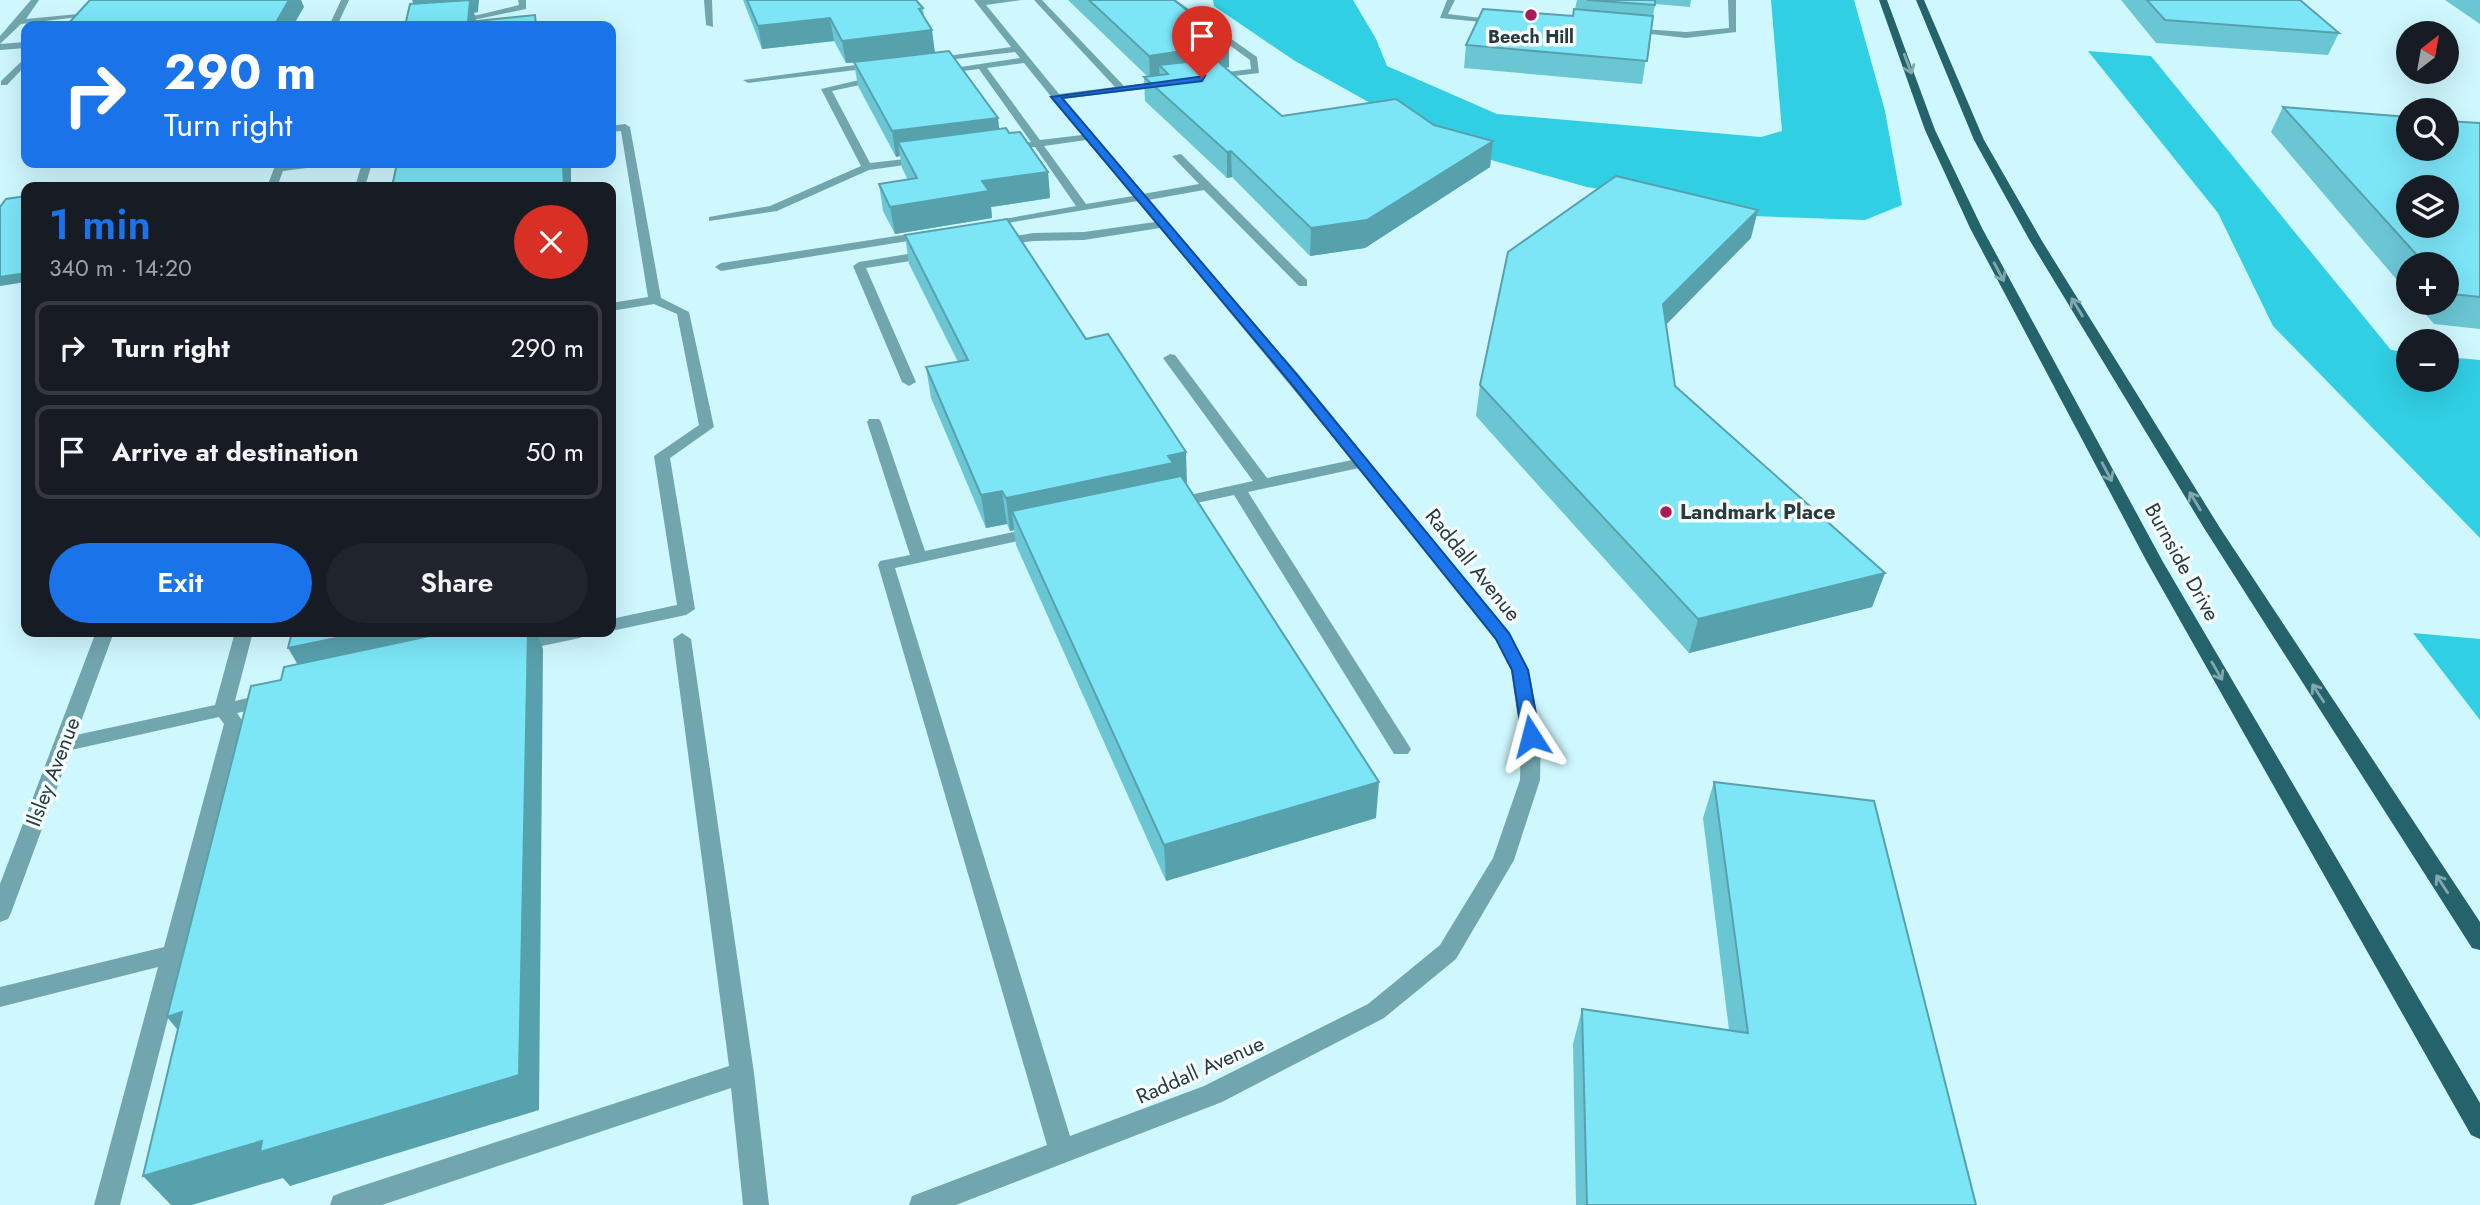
<!DOCTYPE html>
<html lang="en">
<head>
<meta charset="utf-8">
<style>
  :root { --surface:#171b24; --page:#20242c; --text:#f1f3f6; --muted:#9ea1a6; --line:#363941; --accent:#1a73e8 }
  body { margin:0; font-family:Jost,sans-serif; background:var(--page); color:var(--text); height:100vh; display:flex; flex-direction:column; font-size:26px; white-space:nowrap }
  * { box-sizing:border-box; margin:0 }
  p { font-size:23px; color:var(--muted) }
  .icon { flex:none; width:38px; height:38px; fill:none; stroke:currentColor; stroke-width:2; stroke-linecap:round; stroke-linejoin:round }
  .map { position:relative; flex:1; overflow:hidden }
  .panel { position:absolute; left:21px; top:182px; width:595px; height:455px; display:flex; flex-direction:column; background:var(--surface); border-radius:14px; box-shadow:0 7px 28px #0002 }
  .panel>* { flex:none }
  .top-card { position:absolute; left:21px; top:21px; width:595px; height:147px; border-radius:14px; box-shadow:0 7px 28px #0002; background:#1a73e8; color:#fff; overflow:hidden }
  .needle { width:46px; rotate:31deg }
  .tools { position:absolute; left:2396px; top:21px; display:grid; gap:14px }
  .tools a { display:grid; place-items:center; width:63px; height:63px; border-radius:50%; background:var(--surface); box-shadow:0 7px 28px #0002; font-size:35px }
  .pin { position:absolute; display:grid; place-items:center; width:60px; height:60px; color:#fff; margin:-72px -30px; border-radius:50% 50% 50% 0; rotate:-45deg; box-shadow:0 0 7px #0007 }
  .pin .icon { rotate:45deg }
  .me { position:absolute; width:77px; margin:-38px; rotate:351deg; stroke-linejoin:round; filter:drop-shadow(0 0 5px #0008) }
  .turn { display:flex; align-items:center; gap:24px; height:147px; padding:0 28px; font-size:32px }
  .turn .icon { width:91px; height:91px; stroke-width:2.5 }
  .turn b { display:block; font-size:49px; line-height:60px }
  .round { display:grid; place-items:center; flex:none; width:74px; height:74px; border-radius:37px; background:var(--page) }
  .summary { display:flex; align-items:center; justify-content:space-between; height:119px; padding:0 28px }
  h1 { font-size:42px; font-weight:600; line-height:52px; color:var(--accent) }
  .primary-button { display:flex; gap:14px; margin-top:auto; padding:14px 28px }
  .primary-button a { flex:1; height:80px; border-radius:42px; background:var(--accent); color:#fff; font-size:28px; font-weight:600; line-height:80px; text-align:center }
  .primary-button a+a { background:var(--page); color:var(--text) }
  ul { padding:0; list-style:none }
  li { display:flex; align-items:center; gap:21px; height:94px; margin:0 14px 10px; padding:0 14px; border:4px solid var(--line); border-radius:14px }
  li div { flex:1 }
  li b { display:block; font-size:26px }
  li em { font-style:normal }
  .map>svg:first-child { display:block }
</style>
</head>
<body>
<div class="map">
<svg width="2480" height="1205" viewBox="0 0 2480 1205">
  <rect width="100%" height="100%" fill="#cff7fe"/>
  <g fill="#31cfe4">
    <path d="M1213,0H1353L1376,39L1387,66L1497,114L1761,137L1782,131L1771,0H1854L1885,111L1902,205L1865,220L1753,216L1587,187L1491,160L1408,124L1295,61L1214,6Z"/>
    <path d="M2088,51L2151,56L2391,350L2408,352V380H2446L2447,357L2480,360V538L2273,326L2218,213Z"/>
    <path d="M2413,633L2480,639V720Z"/>
  </g>
  <g fill="none" stroke-linecap="round" stroke-linejoin="round">
    <g fill="#72a6af" fill-rule="evenodd">
      <path d="M31,0H39L26,19L99,12L103,14L21,24L0,44V36Z"/>
      <path d="M341,0H349L337,26H329Z"/>
      <path d="M518,0H526V9L478,19L382,26L478,15L519,5Z"/>
      <path d="M704,0H712L713,27L706,25Z"/>
      <path d="M974,0H1022L986,5L1059,94L1115,87L1034,0H1042L1124,86L1170,81L1172,83L1167,86L1063,99L1143,194L1199,184L1172,156L1181,154L1307,280V286H1299L1204,190L1148,200L1299,375L1509,633L1529,670L1541,736L1540,780L1514,860L1456,959L1384,1018L1222,1102L956,1205H909L912,1196L1047,1145L878,565L880,561L910,555L867,422L869,419H879L881,422L925,551L1036,527L1044,532L1036,537L895,568L1070,1136L1204,1086L1368,1004L1440,945L1493,858L1520,780L1521,736L1511,670L1495,639L1359,468L1248,492L1411,749L1408,754H1394L1234,495L1173,508L1167,506L1165,503L1167,500L1253,481L1163,358L1170,354L1175,355L1267,478L1352,460L1160,228L1084,240L1033,241L994,246V240L1033,233L1084,232L1155,222L1138,201L983,227L981,225L987,222L1076,206L1035,147L1001,150V146L1031,142L979,69L939,74L934,71L1020,58L1015,52L930,62L926,59L1011,47ZM1024,63L1082,135L1040,140L987,68ZM1086,140L1133,196L1086,204L1044,146Z"/>
      <path d="M1167,0H1176L1257,57L1259,73L1209,79V75L1212,74L1251,69L1250,60Z"/>
      <path d="M1447,0H1455L1448,14L1506,21L1502,24L1440,18Z"/>
      <path d="M1728,0H1736V32L1686,38L1624,31L1628,28L1686,32L1729,28Z"/>
      <path d="M26,42V48L0,50V44Z"/>
      <path d="M26,57V65L7,85H1V81Z"/>
      <path d="M878,62L881,67L748,83L743,80Z"/>
      <path d="M880,75L883,76V80L832,91L870,163L922,157L927,160L926,162L869,170L777,211L709,221V217L770,206L861,166L821,89Z"/>
      <path d="M625,124L630,127L661,298L689,312L714,427L670,458L695,609L686,615L611,631V619L677,605L654,456L699,425L677,314L654,304L611,311V303L648,297L621,131L611,132V126Z"/>
      <path d="M276,163H327L322,166L283,171L277,187H267Z"/>
      <path d="M362,163H372L365,187H355Z"/>
      <path d="M929,231L935,235L933,237L721,271L715,267L721,263Z"/>
      <path d="M932,250L938,254L936,257L866,268L916,382L909,386L902,382L853,266L859,262Z"/>
      <path d="M96,632H114L76,735L215,705L235,632H253L235,701L268,693L275,695L278,700L275,705L237,713L244,723L120,1205H94L158,967L0,1007V987L164,947L224,724L219,717L71,750L11,913L8,919L0,922V884Z"/>
      <path d="M553,632H589L580,638L518,651L509,645L512,641Z"/>
      <path d="M682,633L691,639L754,1073L769,1205H743L731,1088L382,1205H330L333,1196L343,1192L729,1066L673,639Z"/>
    </g>
    <g fill="#24626c" fill-rule="evenodd">
      <path d="M1879,0H1887L1935,130L1982,228L2163,562L2480,1103V1139L2471,1135L2147,562L1970,228L1925,130Z"/>
      <path d="M1916,0H1924L1984,140L2042,241L2220,528L2480,922V950L2472,948L2204,528L2030,241L1974,140Z"/>
    </g>
  </g>
  <g fill="#6bc6d4">
    <path d="M743,0H916L923,8L924,17L935,52L1000,129L1009,133L1048,172L1050,198L991,207L992,218L895,234L883,211L879,184L908,180L902,168L900,156L896,157L858,86L854,63H846L834,41L762,49Z"/>
    <path d="M1068,0H1174L1229,44V67L1226,68L1282,116L1434,125L1493,141L1490,167L1365,248L1310,256L1232,177L1227,178L1145,101L1144,77L1147,76Z"/>
    <path d="M1577,0H1691L1690,7L1655,4L1642,84L1464,68L1466,45L1573,16L1575,9Z"/>
    <path d="M2121,0H2300L2339,33L2328,55L2156,43Z"/>
    <path d="M2445,0H2480V24Z"/>
    <path d="M2283,107L2480,123V329L2434,324L2416,303H2446V264H2408V293L2271,132Z"/>
    <path d="M905,235L1086,339L1187,484L1376,818L1166,881L1016,545L1014,530L1010,531L1007,524L986,528L931,398L926,367L958,362L909,264Z"/>
    <path d="M1751,238L1666,324L1675,386L1885,573L1872,607L1689,653L1476,416L1480,385Z"/>
    <path d="M1714,782L1976,1205H1576L1573,1044L1582,1009L1729,1030L1703,818Z"/>
  </g>
  <g fill="#57a1ad">
    <path d="M289,0H301L304,7L293,26H274Z"/>
    <path d="M412,0H479L478,12L474,13L477,22L419,19Z"/>
    <path d="M830,18L834,41L762,49L758,26Z"/>
    <path d="M932,30L935,53L846,63L842,41Z"/>
    <path d="M1229,44V67L1168,76V74L1159,65L1160,78L1150,79L1149,56Z"/>
    <path d="M998,118L1001,143L898,142L900,156L896,157L892,131Z"/>
    <path d="M1493,141L1490,167L1365,248L1310,256L1311,228Z"/>
    <path d="M1231,151L1232,177L1227,178V152Z"/>
    <path d="M563,163H571V187H564Z"/>
    <path d="M1048,172L1050,198L991,207L992,218L895,234L890,207L982,181Z"/>
    <path d="M1758,210L1751,238L1657,334L1663,304Z"/>
    <path d="M26,273V282L0,286V277Z"/>
    <path d="M1186,452L1187,484L1012,511L1014,530L1010,531L1006,498Z"/>
    <path d="M1002,491L1007,524L986,528L981,495Z"/>
    <path d="M1885,573L1872,607L1689,653L1698,619Z"/>
    <path d="M365,632H543L537,633L543,649L539,1110L290,1186L283,1178L192,1205H171L143,1176L308,682L288,648Z"/>
    <path d="M1379,782L1376,818L1166,881L1164,845Z"/>
    <path d="M182,1012L196,1052L167,1017Z"/>
  </g>
  <g fill="#7ce6f7" stroke="#57a1ad" stroke-width="2" fill-rule="evenodd">
    <path d="M90,0H289L274,26H66Z"/>
    <path d="M470,0L468,22L535,15L536,26H405L410,4Z"/>
    <path d="M747,0H916L923,8L919,9L932,30L842,41L830,18L758,26Z"/>
    <path d="M1089,0H1174L1229,44L1149,56Z"/>
    <path d="M1587,0H1655V5Z"/>
    <path d="M2147,0H2300L2339,33L2165,20Z"/>
    <path d="M1483,9L1573,16L1574,9L1653,16L1647,61L1466,45Z"/>
    <path d="M949,51L998,118L892,131L854,62Z"/>
    <path d="M1215,59L1282,116L1396,99L1434,125L1493,141L1367,220L1311,228L1231,151L1227,152L1144,77L1168,74L1159,65Z"/>
    <path d="M2283,107L2408,117V149H2446V121L2480,123V297L2452,294L2446,288V264H2425ZM2408,187H2446V226H2408Z"/>
    <path d="M1006,128L1009,133L1020,132L1048,172L982,181L989,191L890,207L879,184L917,178L898,142Z"/>
    <path d="M397,163H563L564,187H392Z"/>
    <path d="M1616,176L1758,210L1663,304L1675,386L1885,573L1698,619L1480,385L1508,252Z"/>
    <path d="M26,196V273L0,277V207L6,199Z"/>
    <path d="M1007,219L1086,339L1108,334L1186,452L1168,456L1173,463L1006,498L1002,491L981,495L926,367L968,360L905,235Z"/>
    <path d="M1181,476L1379,782L1164,845L1012,511Z"/>
    <path d="M292,632H365L288,648Z"/>
    <path d="M448,632H528L519,1075L260,1152L262,1141L143,1176L182,1012L167,1017L251,686L281,680L284,667Z"/>
    <path d="M1714,782L1874,801L1976,1205H1587L1582,1009L1748,1033Z"/>
  </g>
  <defs><path id="oneway-shaft" d="M-6 0H5M1.5-3L5.5 0L1.5 3" fill="none" stroke-width="1.6" stroke-linecap="round" stroke-linejoin="round" transform="scale(1.75)"/></defs>
  <g stroke="#82a8ae">
    <use href="#oneway-shaft" transform="translate(1908 64) rotate(69)"/>
    <use href="#oneway-shaft" transform="translate(1999 272) rotate(62)"/>
    <use href="#oneway-shaft" transform="translate(2077 307) rotate(-121)"/>
    <use href="#oneway-shaft" transform="translate(2107 472) rotate(62)"/>
    <use href="#oneway-shaft" transform="translate(2195 501) rotate(-121)"/>
    <use href="#oneway-shaft" transform="translate(2217 671) rotate(60)"/>
    <use href="#oneway-shaft" transform="translate(2318 693) rotate(-123)"/>
    <use href="#oneway-shaft" transform="translate(2442 884) rotate(-123)"/>
  </g>
  <path fill="#1a73e8" stroke="#114b97" stroke-width="2" d="M1205,76L1202,81L1062,98L1298,376L1509,633L1528,670L1540,736L1537,740H1525L1522,736L1512,670L1496,639L1289,381L1051,97Z"/>
  <g fill="#a81c5d" stroke="#f5fdff" stroke-width="2.5">
    <circle cx="1531" cy="15" r="7"/>
    <circle cx="1666" cy="512" r="7"/>
  </g>
  <g text-anchor="middle" stroke-width="7" stroke-linejoin="round" paint-order="stroke">
    <g font-size="18" font-weight="bold" fill="#2b3a3d" stroke="#f5fdff">
      <text x="1531" y="43">Beech Hill</text>
    </g>
    <g font-size="21" font-weight="bold" fill="#2b3a3d" stroke="#f5fdff" text-anchor="start">
      <text x="1680" y="519">Landmark Place</text>
    </g>
    <g font-size="21" fill="#2b3a3d" stroke="#f5fdff">
      <text transform="translate(2182 562) rotate(61)" y="7">Burnside Drive</text>
      <text transform="translate(1473 565) rotate(51)" y="7">Raddall Avenue</text>
      <text transform="translate(53 772) rotate(-69)" y="7">Ilsley Avenue</text>
      <text transform="translate(1200 1070) rotate(-24)" y="7">Raddall Avenue</text>
    </g>
  </g>
</svg>
<div class="tools">
<a><svg class="needle" viewBox="-14 -14 28 28"><path d="M0-13l5 13h-10z" fill="#e53935"/><path d="M0 13l5-13h-10z" fill="#9ea1a6"/></svg></a>
<a><svg class="icon" aria-label="search" viewBox="0 0 24 24"><circle cx="10" cy="10" r="6"/><path d="M15 15l6 6"/></svg></a>
<a><svg class="icon" aria-label="layers" viewBox="0 0 24 24"><path d="M12 4l9 5-9 5-9-5zM3 14l9 5 9-5"/></svg></a>
<a>+</a>
<a>−</a>
</div>
<div class="pin" style="left:1202px;top:78px;background:#d93025"><svg class="icon" aria-label="arrive" viewBox="0 0 24 24"><path d="M6 21V4h12l-3 4 3 4H6"/></svg></div>
<svg class="me" style="left:1531px;top:736px" viewBox="-20 -20 40 40"><path d="M0-17L14 15 0 8-14 15z" fill="#1a73e8" stroke="#fff" stroke-width="4"/></svg>
<div class="top-card">
<div class="turn"><svg class="icon" aria-label="right" viewBox="0 0 24 24"><path d="M7 20v-9h11M14 6l5 5-5 5"/></svg><div><b>290 m</b>Turn right</div></div>
</div>
<section class="panel">
<div class="summary"><div><h1>1 min</h1><p>340 m · 14:20</p></div><a class="round" style="background:#d93025;color:#fff"><svg class="icon" aria-label="close" viewBox="0 0 24 24"><path d="M6 6l12 12M18 6L6 18"/></svg></a></div>
<ul>
<li><svg class="icon" aria-label="right" viewBox="0 0 24 24"><path d="M7 20v-9h11M14 6l5 5-5 5"/></svg><div><b>Turn right</b></div><em>290 m</em></li>
<li><svg class="icon" aria-label="arrive" viewBox="0 0 24 24"><path d="M6 21V4h12l-3 4 3 4H6"/></svg><div><b>Arrive at destination</b></div><em>50 m</em></li>
</ul>
<div class="primary-button"><a>Exit</a><a>Share</a></div>
</section>
</div>
</body>
</html>
